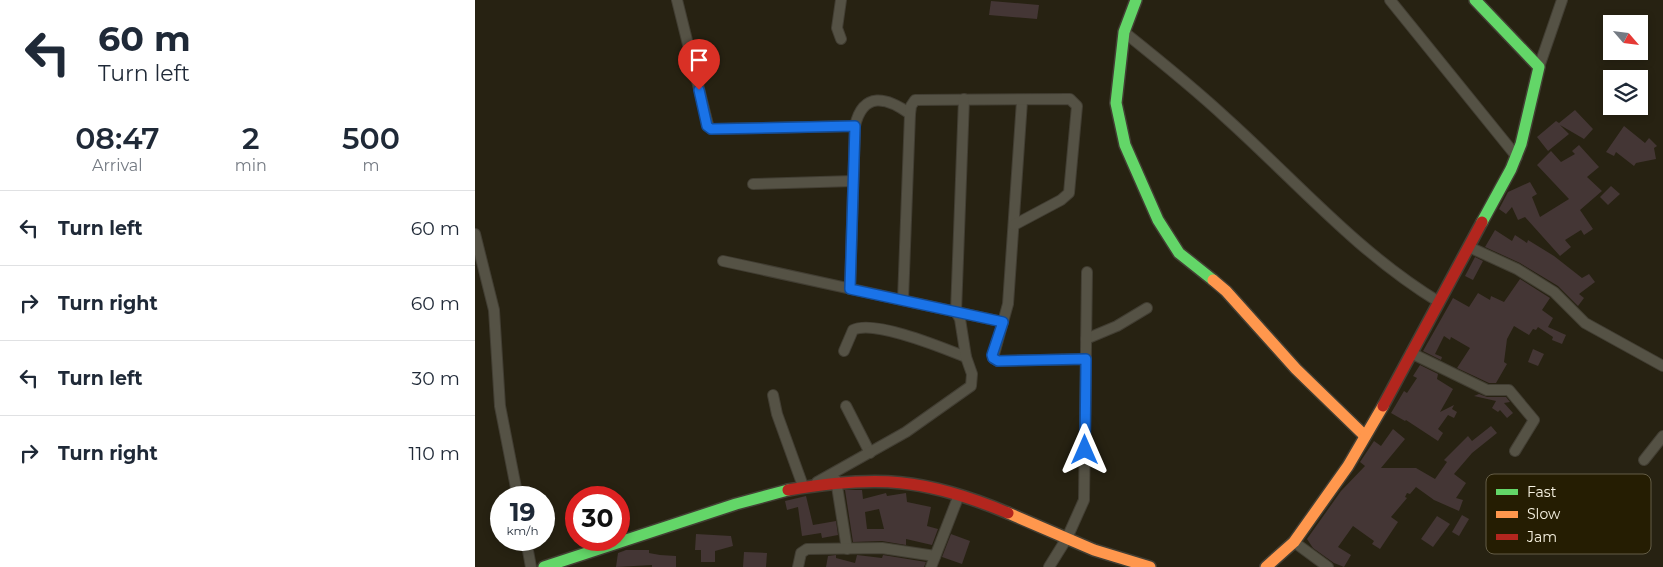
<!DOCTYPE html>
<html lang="en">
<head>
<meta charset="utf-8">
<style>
  :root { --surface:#fff; --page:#f6f6f7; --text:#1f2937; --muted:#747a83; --line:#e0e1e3 }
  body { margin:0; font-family:Montserrat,sans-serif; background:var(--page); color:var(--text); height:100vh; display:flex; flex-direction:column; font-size:19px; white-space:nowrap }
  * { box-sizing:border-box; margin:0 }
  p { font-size:16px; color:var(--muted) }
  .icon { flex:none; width:28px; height:28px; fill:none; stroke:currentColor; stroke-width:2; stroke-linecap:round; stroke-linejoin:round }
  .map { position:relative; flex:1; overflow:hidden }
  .side { display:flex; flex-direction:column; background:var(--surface); width:475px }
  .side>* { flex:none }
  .guide { background:#fff; color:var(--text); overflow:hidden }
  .needle { width:32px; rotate:118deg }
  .tools { position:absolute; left:1128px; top:15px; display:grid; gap:10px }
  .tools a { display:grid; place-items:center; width:45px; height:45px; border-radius:0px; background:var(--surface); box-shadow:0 2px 8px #0003; font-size:25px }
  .speed { position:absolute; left:15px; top:486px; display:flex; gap:10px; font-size:25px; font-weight:700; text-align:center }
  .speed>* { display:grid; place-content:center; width:65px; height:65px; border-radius:50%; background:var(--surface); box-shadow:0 2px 8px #0003; line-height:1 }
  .speed small { font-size:12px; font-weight:400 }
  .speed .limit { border:8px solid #d22; background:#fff; color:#111 }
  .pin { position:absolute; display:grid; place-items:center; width:42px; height:42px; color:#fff; margin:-51px -21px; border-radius:50% 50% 50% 0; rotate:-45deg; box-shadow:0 0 5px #0007 }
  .pin .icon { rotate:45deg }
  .me { position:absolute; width:55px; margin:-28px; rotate:0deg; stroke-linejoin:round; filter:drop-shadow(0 0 4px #0008) }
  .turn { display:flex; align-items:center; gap:18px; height:105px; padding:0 15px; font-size:22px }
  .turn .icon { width:65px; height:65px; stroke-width:2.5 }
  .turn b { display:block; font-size:35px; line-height:42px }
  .eta { display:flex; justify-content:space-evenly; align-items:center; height:85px; text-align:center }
  .eta b { font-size:30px; font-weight:600; line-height:35px }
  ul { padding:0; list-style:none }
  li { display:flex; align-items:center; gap:15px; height:75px; padding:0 15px; border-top:1px solid var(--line) }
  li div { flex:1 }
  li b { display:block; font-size:19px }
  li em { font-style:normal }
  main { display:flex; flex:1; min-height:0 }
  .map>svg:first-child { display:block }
</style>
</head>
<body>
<main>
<section class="side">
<div class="guide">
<div class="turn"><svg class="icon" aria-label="left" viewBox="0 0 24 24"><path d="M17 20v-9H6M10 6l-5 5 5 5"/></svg><div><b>60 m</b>Turn left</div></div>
</div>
<div class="eta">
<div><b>08:47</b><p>Arrival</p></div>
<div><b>2</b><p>min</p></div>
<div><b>500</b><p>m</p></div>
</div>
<ul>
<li><svg class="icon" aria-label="left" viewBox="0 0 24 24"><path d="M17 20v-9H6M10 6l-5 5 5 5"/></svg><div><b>Turn left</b></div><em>60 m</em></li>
<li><svg class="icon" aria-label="right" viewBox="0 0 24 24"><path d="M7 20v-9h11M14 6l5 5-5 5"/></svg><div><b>Turn right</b></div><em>60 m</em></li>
<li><svg class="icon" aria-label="left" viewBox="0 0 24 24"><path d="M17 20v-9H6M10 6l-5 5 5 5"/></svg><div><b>Turn left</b></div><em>30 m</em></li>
<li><svg class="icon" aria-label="right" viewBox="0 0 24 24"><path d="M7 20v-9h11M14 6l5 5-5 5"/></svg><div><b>Turn right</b></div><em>110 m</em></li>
</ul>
</section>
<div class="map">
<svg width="1188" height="567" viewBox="0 0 1188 567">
  <rect width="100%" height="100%" fill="#272212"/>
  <g fill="#443635" fill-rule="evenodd">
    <path d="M516,1L564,5L562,19L514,15Z"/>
    <path d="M1100,110L1118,129L1109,139L1085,125L1094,134L1073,151L1062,137L1081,121L1084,123Z"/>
    <path d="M1149,126L1170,143L1174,138L1182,146L1179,148L1181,159L1161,163L1159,166L1141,152L1139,156L1131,152Z"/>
    <path d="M1104,145L1124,167L1112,177L1127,191L1105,210L1118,229L1109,235L1106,230L1090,240L1096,247L1085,256L1050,217L1043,220L1037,207L1031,214L1024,209L1033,192L1055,182L1062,194L1057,197L1065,217L1094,199L1062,165L1076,151L1086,162L1100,154L1097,151Z"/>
    <path d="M1136,186L1145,194L1133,205L1125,197Z"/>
    <path d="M1020,230L1037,241L1040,235L1052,243L1053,240L1079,256L1107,278L1114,274L1120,282L1104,294L1109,298L1103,306L1083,286L1045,263L1010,247Z"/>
    <path d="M1000,257L1008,261L998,280L990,276Z"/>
    <path d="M1045,279L1075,298L1067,310L1078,318L1073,327L1091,335L1087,344L1077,340L1078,337L1063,327L1061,330L1058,329L1054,335L1039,326L1032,339L1029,362L1032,364L1021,383H1014L982,368L995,348L976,337L975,340L969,336L960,354L967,357L966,360L948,351L978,298L994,307L1003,293L1015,300L1016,296L1029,302Z"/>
    <path d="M1058,349L1069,354L1063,366L1053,362Z"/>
    <path d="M945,365L963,374L962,379L978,389L965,412L979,405L977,409L982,412L979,418L973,415L963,429L968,433L963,441L931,420L930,421L916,413L929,391L932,393L942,378L938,376Z"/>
    <path d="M1004,394L1012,397H1031L1035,402L1029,403L1038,413L1032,418L1025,410L1023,412L1017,408L1021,401L999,396Z"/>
    <path d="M1016,426L1022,433L997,453L979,474L991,483L981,498L988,500L984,511L959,500L941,487L935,494L932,493L930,497L932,498L916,517L923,522L905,549L897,544L899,541L878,526L863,547L876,555L869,567L859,563L838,548L832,539L866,491L890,466L885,462L899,441L906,446L918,429L930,439L906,468H941L960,479L972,462L969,460L993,436L997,441Z"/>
    <path d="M370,490H387L388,499L411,493L412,496L431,493L432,502L456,507L452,526L463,529L457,545L431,539V545L407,541L378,542ZM404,509L409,529H392L390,512Z"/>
    <path d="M331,496L338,525L361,521L363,535L347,538L346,533L327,536L323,507L312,510L310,501Z"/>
    <path d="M987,515L994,519L984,536L977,532Z"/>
    <path d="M962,516L975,524L958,547L946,539Z"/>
    <path d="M221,534L256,536L258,546L240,551V562H226V550H220Z"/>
    <path d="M476,534L495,541L487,564L467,557Z"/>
    <path d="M151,550H174V553L185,555L201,556V567H177V565L141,567L143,553Z"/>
    <path d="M269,552L292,553L291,567H268Z"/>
    <path d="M361,555V558L380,563L382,555L407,558L408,555L451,562L449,567H351L353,556Z"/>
  </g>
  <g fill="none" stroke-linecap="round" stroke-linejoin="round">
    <g stroke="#423e33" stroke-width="12">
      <g id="street">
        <path d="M202,0L233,125L236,129L380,126"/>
        <path d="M366,0L362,28L366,39"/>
        <path d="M915,0L1042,157"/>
        <path d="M649,32C684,60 719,88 751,118C821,181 883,253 964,302"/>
        <path d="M1064,67L1087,0"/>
        <path d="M547,101L533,304L518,358L523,361L611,359"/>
        <path d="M278,184L378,181"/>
        <path d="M0,234L19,310L25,406L43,498"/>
        <path d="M994,247L1042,269L1079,292L1110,323L1188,366"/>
        <path d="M248,261L528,322"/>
        <path d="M375,289L380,126C388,91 412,97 435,114"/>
        <path d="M428,300L435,114L436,106L440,100L595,99L602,106L594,193L586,200L539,225"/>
        <path d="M611,339L642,326L672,308"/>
        <path d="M369,351L378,330C399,319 468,348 491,357"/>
        <path d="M936,353L1012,390H1034L1059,420L1040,451"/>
        <path d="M298,395L302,414L328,486"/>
        <path d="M371,406L395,453"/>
        <path d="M1169,460L1188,436"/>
        <path d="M361,480L372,549"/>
        <path d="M342,482L431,432L496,386L497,374L491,357L485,319L481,312L489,99"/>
        <path d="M51,540L56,567"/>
        <path d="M819,542L853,567"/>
        <path d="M323,567L326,553L332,549L407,548L460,556"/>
        <path d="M456,567L484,495"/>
        <path d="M574,567L592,538L609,500L612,272"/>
      </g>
    </g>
    <g stroke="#423e33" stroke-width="14">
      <g id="fast">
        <path d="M661,0L649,32L641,103L650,145L683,220L704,253L738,280"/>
        <path d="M1000,0L1064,67L1046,144L1036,169L1007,222"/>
        <path d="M69,567L261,504L313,490"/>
      </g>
    </g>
    <g stroke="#423e33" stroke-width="14">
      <g id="slow">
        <path d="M738,280L751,291L821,369L890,436"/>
        <path d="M533,513L619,550L675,567"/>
        <path d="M791,567L819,542L873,466L908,406"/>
      </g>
    </g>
    <g stroke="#423e33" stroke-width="14">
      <g id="jam">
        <path d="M908,406L1007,222"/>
        <path d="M313,490C402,475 450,478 533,513"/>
      </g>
    </g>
    <use href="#street" stroke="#555245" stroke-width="10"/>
    <use href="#fast" stroke="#63d668" stroke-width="11"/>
    <use href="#slow" stroke="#ff974d" stroke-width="11"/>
    <use href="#jam" stroke="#b3261e" stroke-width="11"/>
  </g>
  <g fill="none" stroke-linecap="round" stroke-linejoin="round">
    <g stroke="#114b97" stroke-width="12">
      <path id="route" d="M224,90L232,126L236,129L380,126L375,289L528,322L517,355L518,358L523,361L611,359L610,450"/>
    </g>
    <use href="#route" stroke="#1a73e8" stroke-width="9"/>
  </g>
  <rect x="1011" y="474" width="165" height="80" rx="8" fill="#251d02" stroke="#645d46" stroke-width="1"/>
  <rect x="1021" y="489" width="22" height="6" fill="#63d668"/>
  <rect x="1021" y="511" width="22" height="7" fill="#ff974d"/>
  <rect x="1021" y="534" width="22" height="6" fill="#b3261e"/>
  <g font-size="14" fill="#f8f3e3">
    <text x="1052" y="497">Fast</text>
    <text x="1052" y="519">Slow</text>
    <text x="1052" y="542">Jam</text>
  </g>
</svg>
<div class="tools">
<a><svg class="needle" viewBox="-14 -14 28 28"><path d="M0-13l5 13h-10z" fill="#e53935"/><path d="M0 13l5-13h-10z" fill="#747a83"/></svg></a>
<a><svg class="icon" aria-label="layers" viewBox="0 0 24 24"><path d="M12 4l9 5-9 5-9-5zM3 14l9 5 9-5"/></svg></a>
</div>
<div class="speed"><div>19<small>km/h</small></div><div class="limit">30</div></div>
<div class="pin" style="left:224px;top:90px;background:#d93025"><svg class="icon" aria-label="arrive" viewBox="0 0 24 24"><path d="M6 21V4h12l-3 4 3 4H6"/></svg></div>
<svg class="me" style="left:610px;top:450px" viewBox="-20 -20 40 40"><path d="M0-17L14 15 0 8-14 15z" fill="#1a73e8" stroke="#fff" stroke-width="4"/></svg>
</div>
</main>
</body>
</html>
